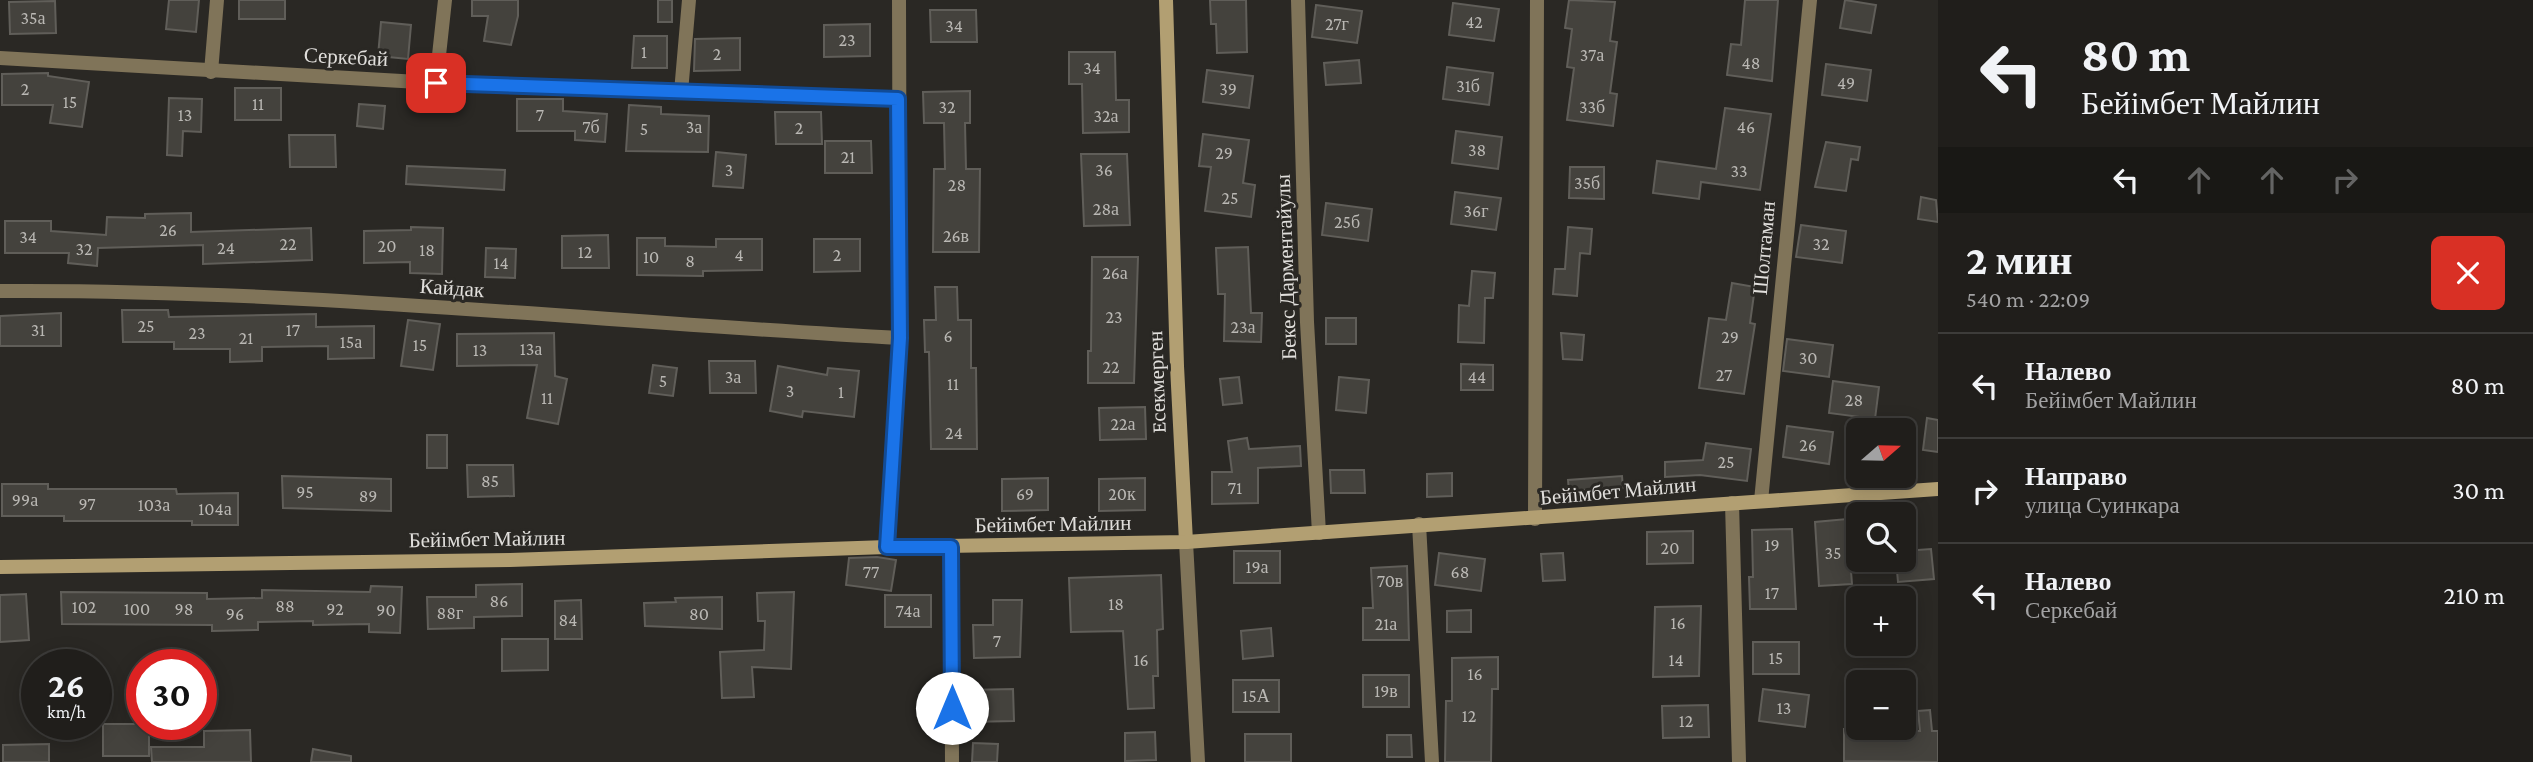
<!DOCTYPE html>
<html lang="ru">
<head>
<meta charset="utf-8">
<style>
  :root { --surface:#201e1b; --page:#282724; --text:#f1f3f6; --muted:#a2a2a3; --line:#3d3c3a }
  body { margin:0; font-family:"Crimson Pro",serif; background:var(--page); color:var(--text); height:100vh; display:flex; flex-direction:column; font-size:26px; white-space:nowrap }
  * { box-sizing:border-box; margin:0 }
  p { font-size:23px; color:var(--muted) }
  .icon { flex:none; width:38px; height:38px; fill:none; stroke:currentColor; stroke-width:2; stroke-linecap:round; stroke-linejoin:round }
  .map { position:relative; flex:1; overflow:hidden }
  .drawer { display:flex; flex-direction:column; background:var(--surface); width:595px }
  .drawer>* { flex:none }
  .hud { background:#201e1b; color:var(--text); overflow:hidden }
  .needle { width:46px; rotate:70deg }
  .fabs { position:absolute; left:1846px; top:418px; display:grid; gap:14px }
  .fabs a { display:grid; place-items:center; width:70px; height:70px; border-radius:10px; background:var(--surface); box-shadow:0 4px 18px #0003,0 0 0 2px var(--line); font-size:35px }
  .speed { position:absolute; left:21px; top:649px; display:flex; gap:14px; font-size:35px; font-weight:700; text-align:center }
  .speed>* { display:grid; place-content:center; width:91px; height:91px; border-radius:50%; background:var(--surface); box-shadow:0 4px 18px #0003,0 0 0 2px var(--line); line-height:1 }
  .speed small { font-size:18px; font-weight:400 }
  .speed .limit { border:10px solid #d22; background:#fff; color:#111 }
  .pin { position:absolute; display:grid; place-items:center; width:60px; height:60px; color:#fff; margin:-30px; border-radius:14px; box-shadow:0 4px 10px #0006 }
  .me { position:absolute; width:77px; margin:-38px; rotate:0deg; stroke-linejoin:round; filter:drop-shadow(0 0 5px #0008) }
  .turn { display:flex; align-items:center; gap:24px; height:147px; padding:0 28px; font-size:32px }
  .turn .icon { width:91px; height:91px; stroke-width:2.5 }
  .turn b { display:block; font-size:49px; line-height:60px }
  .lanes { display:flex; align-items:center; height:66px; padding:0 28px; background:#0003; justify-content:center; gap:35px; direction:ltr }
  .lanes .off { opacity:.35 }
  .round { display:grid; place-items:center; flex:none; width:74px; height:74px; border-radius:10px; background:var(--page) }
  .headline { display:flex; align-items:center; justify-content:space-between; height:119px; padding:0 28px }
  h1 { font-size:42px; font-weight:700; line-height:52px }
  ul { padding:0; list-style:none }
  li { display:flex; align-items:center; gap:21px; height:105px; padding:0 28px; border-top:2px solid var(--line) }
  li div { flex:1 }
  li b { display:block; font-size:26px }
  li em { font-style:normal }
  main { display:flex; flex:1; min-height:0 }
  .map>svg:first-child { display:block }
</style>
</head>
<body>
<main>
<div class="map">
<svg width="1938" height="762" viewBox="0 0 1938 762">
  <rect width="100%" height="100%" fill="#2a2824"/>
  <g fill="#44423d" stroke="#605e59" stroke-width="2">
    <path d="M169,0H199L196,32L166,29Z"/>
    <rect x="239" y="0" width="46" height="19"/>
    <path d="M472,0H518V16L511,45L484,41L488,16H472Z"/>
    <rect x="658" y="0" width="14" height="22"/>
    <path d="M1210,0H1246L1247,52L1217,53L1216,24H1211Z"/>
    <path d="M1569,0L1615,2L1610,41L1617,42L1610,93L1617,94L1613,126L1567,120L1574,68L1567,67L1572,29L1565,28Z"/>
    <path d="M1745,0H1778L1772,81L1727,75L1731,44L1741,45Z"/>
    <path d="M1845,0L1876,5L1871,33L1840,28Z"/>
    <path d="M55,1L56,33L10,34L9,2Z"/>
    <path d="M1453,3L1499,9L1494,41L1449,35Z"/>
    <path d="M1316,5L1362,11L1357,43L1312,37Z"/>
    <path d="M930,10H976L977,42H931Z"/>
    <path d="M381,22L411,25L408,59L378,56Z"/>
    <path d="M870,24V56L824,57V25Z"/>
    <path d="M634,36H667V68H632Z"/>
    <path d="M740,38V70L694,71L695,39Z"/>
    <path d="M1069,52H1115L1116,100H1129V132L1083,133L1082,84H1069Z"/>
    <path d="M1359,60L1361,83L1326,85L1324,63Z"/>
    <path d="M1826,64L1871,70L1867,101L1822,95Z"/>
    <path d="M1447,67L1493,73L1489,105L1443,99Z"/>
    <path d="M1207,70L1253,76L1249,108L1203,102Z"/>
    <path d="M48,73V76L89,82L82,127L50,123L53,105H2V74Z"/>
    <rect x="235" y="88" width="46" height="32"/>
    <path d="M970,91V123H965L966,169H980L979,252H933L934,169H945L944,123H924L923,92Z"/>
    <path d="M169,98L202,99L201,132L183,131L182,156L167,155Z"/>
    <path d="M517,99H563V111L607,114L605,142L575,140V131H517Z"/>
    <path d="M359,104L385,106L383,129L357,126Z"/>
    <path d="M629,105L661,107V114L709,116L708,152L626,151Z"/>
    <path d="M1725,108L1771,114L1760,190L1701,182L1699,199L1653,193L1657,161L1716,169Z"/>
    <path d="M775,112H821L822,144H776Z"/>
    <path d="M1456,131L1502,137L1498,169L1452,163Z"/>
    <path d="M1203,134L1249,140L1243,183L1255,185L1251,217L1205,211L1211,167L1199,166Z"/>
    <path d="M289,135H335L336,167H290Z"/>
    <path d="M825,141H871L872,173H825Z"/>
    <path d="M1826,142L1860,147L1858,160L1851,159L1846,191L1815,187Z"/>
    <path d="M716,152L746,155L743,188L713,186Z"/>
    <path d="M1081,154H1127L1130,225L1084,226Z"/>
    <path d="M407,166L505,170L504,190L406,184Z"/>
    <path d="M1570,167H1604V199L1569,198Z"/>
    <path d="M1455,192L1501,198L1496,230L1451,224Z"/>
    <path d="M1921,197L1936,200L1938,222L1918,219Z"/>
    <path d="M1326,203L1372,209L1368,241L1322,235Z"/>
    <path d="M191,213V232L311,228L312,260L203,264V245L98,248L97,266L68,263L69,253H5V221H51V231L106,235L107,217L145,218V214Z"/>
    <path d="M1801,225L1846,231L1842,263L1796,257Z"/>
    <path d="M411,227L443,228L442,274L410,273V262L364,263V231L411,230Z"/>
    <path d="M1568,227L1592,229L1590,254L1580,253L1577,296L1553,294L1555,269H1565Z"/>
    <path d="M608,235L609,268H562V236Z"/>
    <path d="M637,238H665V246L716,247V239H762V270L703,271V276L637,275Z"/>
    <path d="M814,239H860V271L814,272Z"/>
    <path d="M1248,247L1251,313H1262L1261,342L1224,341L1225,294H1218L1216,248Z"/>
    <path d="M486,248L516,249L515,278L485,277Z"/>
    <path d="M1092,257H1138L1134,383H1088V351H1091Z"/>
    <path d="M1472,271L1495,273L1493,298H1485L1484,343L1458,342L1459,305L1469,306Z"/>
    <path d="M1732,283L1755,287L1750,323L1755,324L1744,394L1699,388L1709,318L1726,320Z"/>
    <path d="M935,287H957L958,320H971V368H976L977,449H931L929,352H925L924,320H936Z"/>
    <path d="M122,310H168L169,317L316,314V327L374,326V358L328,359V346L262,347V361L230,362V349H174V342H123Z"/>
    <path d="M61,313V346H0V316Z"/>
    <rect x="1326" y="318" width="30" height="26"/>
    <path d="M408,320L440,324L433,370L401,366Z"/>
    <path d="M554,333L555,376L567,379L558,424L527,418L537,365L457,366V334Z"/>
    <path d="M1561,333L1584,335L1582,360L1563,359Z"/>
    <path d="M1787,339L1833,345L1829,377L1783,371Z"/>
    <path d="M709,361H755L756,393H710Z"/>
    <path d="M1461,364L1493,365V390H1461Z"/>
    <path d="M653,365L677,368L673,396L649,393Z"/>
    <path d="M778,366L827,375L828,368L859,371L854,417L803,411L802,417L770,411Z"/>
    <path d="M1239,377L1242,403L1223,405L1220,379Z"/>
    <path d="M1339,377L1369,380L1366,413L1336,410Z"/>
    <path d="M1833,381L1879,387L1875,419L1829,413Z"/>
    <path d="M1145,407L1146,439L1100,440L1099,408Z"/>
    <path d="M1927,418L1938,420V452L1923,450Z"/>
    <path d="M1787,426L1833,432L1829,464L1783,457Z"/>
    <rect x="427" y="435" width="20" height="33"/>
    <path d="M1247,438L1249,449L1300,446L1301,466L1258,468V503L1212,504V472H1232L1228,441Z"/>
    <path d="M1706,443L1751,449L1747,481L1700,475L1665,477V462L1703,460Z"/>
    <path d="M467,465H513L514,496L468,497Z"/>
    <path d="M1330,470H1364L1365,493H1331Z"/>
    <path d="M1452,473V496L1427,497V474Z"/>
    <path d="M282,476L391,479V511L283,508Z"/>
    <path d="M1622,476L1623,488L1569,491L1568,480Z"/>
    <path d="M1048,478V510L1002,511V479Z"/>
    <path d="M1145,478V510L1099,511V479Z"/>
    <path d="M2,484H48V489H176L177,494L238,493V525H192V521H64V516H2Z"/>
    <path d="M1847,519L1852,584L1819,586L1815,522Z"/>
    <path d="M1792,529L1796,609H1750L1749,577H1753L1752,530Z"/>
    <path d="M1693,531V563L1647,564V532Z"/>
    <path d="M1931,549L1934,579L1898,582L1896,560H1904V551Z"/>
    <rect x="1234" y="551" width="46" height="32"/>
    <path d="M1439,553L1485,559L1481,591L1435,585Z"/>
    <path d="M1563,553L1565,580L1543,581L1541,554Z"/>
    <path d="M877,557L896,560L891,591L846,585L849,558Z"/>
    <path d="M1407,566L1409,640H1363V608H1373L1371,568Z"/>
    <path d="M1161,575L1163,629L1157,630L1158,676H1153L1154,708L1128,709L1123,631L1071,632L1069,578Z"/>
    <path d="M522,584V616L474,617V628L428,629L427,597H476V585Z"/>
    <path d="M371,586L402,587L400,633L369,632V624L313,625V621L258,622V630L212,631V625L62,624L61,592L207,593V599L262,598V590L370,592Z"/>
    <path d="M794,592L791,669L752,667L754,697L722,698L720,652L764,650L765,621H758L757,593Z"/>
    <path d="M26,594L29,640L0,642V595Z"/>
    <rect x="885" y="595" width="46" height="32"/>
    <path d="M722,597V629L645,626L644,603L676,602L675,598Z"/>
    <path d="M581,600L582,639H555V601Z"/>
    <path d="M993,600H1022L1020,657L974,658L973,625H993Z"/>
    <path d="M1701,606L1699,676L1653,677L1655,607Z"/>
    <path d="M1471,610V632H1447V611Z"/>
    <path d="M1271,628L1273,656L1243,659L1241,631Z"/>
    <path d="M502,639H548V670L502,671Z"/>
    <rect x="1753" y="642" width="46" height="32"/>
    <path d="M1498,657V689H1492L1491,762H1445L1446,701H1452V658Z"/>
    <rect x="1363" y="675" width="46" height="32"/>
    <rect x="1233" y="680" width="46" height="32"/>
    <path d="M1013,689L1014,721L968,722L967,690Z"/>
    <path d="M1763,689L1809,695L1805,727L1759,721Z"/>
    <path d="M1708,705L1709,737L1663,738L1662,706Z"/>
    <path d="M1930,710L1932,731H1938V762L1844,761V729L1920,731L1918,711Z"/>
    <rect x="103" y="724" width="46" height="32"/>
    <path d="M250,730L251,762H152L151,747H204V731Z"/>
    <path d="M1155,732L1156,760L1125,761V733Z"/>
    <rect x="1245" y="734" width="46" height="28"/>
    <path d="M1387,735H1411L1412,757H1387Z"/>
    <path d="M973,743L998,744L997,762H972Z"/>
    <path d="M49,744V762H3V745Z"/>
    <path d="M313,749L351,756V762H311Z"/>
  </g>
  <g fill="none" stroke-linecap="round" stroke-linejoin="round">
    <g stroke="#807459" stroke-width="14">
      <path d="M1298,0L1307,322L1319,533"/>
      <path d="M0,58L436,83L898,99"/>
      <path d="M211,72L217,0"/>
      <path d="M436,83L445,0"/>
      <path d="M681,92L689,0"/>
      <path d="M0,291C301,289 600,322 900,338"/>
      <path d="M1761,501L1810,0"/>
      <path d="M1732,503L1739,762"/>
      <path d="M1535,519L1537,0"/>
      <path d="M1419,524L1432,762"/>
      <path d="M1186,542L1198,762"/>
      <path d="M887,547L900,338L899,0"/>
      <path d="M951,547L952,762"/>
    </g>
    <g stroke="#b29f72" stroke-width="14">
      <path d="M1166,0L1177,366L1186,542"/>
      <path d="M0,567L510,560L887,547L1186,542L1938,489"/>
    </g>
  </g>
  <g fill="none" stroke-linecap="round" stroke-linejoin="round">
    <g stroke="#114b97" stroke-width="18">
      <path id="route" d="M436,83L898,99L900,338L887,547H951L952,708"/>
    </g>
    <use href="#route" stroke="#1a73e8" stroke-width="12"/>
  </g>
  <g text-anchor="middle" stroke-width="6" stroke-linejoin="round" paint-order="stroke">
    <g font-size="18" fill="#bab8b4">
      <text x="33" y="24">35а</text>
      <text x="1474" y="28">42</text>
      <text x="1337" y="30">27г</text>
      <text x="954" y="32">34</text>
      <text x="847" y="46">23</text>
      <text x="644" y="58">1</text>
      <text x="717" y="60">2</text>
      <text x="1592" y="61">37а</text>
      <text x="1751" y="69">48</text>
      <text x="1092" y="74">34</text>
      <text x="1846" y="89">49</text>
      <text x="1468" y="92">31б</text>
      <text x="25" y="95">2</text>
      <text x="1228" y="95">39</text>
      <text x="70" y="108">15</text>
      <text x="258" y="110">11</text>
      <text x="947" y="113">32</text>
      <text x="1592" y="113">33б</text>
      <text x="185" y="121">13</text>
      <text x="540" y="121">7</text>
      <text x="1106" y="122">32а</text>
      <text x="591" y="133">7б</text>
      <text x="694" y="133">3а</text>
      <text x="1746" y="133">46</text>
      <text x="799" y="134">2</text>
      <text x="644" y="135">5</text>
      <text x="1477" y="156">38</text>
      <text x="1224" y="159">29</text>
      <text x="848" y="163">21</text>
      <text x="729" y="176">3</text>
      <text x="1104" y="176">36</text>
      <text x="1739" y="177">33</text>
      <text x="1587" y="189">35б</text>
      <text x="957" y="191">28</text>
      <text x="1230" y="204">25</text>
      <text x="1106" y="215">28а</text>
      <text x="1476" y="217">36г</text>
      <text x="1347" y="228">25б</text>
      <text x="168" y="236">26</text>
      <text x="956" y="242">26в</text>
      <text x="28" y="243">34</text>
      <text x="288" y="250">22</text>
      <text x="1821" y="250">32</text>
      <text x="387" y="252">20</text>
      <text x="226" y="254">24</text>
      <text x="84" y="255">32</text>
      <text x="427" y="256">18</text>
      <text x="585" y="258">12</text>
      <text x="739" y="261">4</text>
      <text x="837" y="261">2</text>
      <text x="651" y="263">10</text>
      <text x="690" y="267">8</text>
      <text x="501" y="269">14</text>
      <text x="1115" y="279">26а</text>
      <text x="1114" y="323">23</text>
      <text x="146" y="332">25</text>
      <text x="1243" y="333">23а</text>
      <text x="38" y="336">31</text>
      <text x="293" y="336">17</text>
      <text x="197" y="339">23</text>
      <text x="948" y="342">6</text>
      <text x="1730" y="343">29</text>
      <text x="246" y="344">21</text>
      <text x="351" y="348">15а</text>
      <text x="420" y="351">15</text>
      <text x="531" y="355">13а</text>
      <text x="480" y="356">13</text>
      <text x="1808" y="364">30</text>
      <text x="1111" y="373">22</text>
      <text x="1724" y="381">27</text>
      <text x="733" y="383">3а</text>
      <text x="1477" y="383">44</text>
      <text x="663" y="387">5</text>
      <text x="953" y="390">11</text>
      <text x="790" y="397">3</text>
      <text x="841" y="398">1</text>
      <text x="547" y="404">11</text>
      <text x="1854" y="406">28</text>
      <text x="1123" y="430">22а</text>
      <text x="954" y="439">24</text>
      <text x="1808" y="451">26</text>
      <text x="1726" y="468">25</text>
      <text x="490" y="487">85</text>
      <text x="1235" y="494">71</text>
      <text x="305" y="498">95</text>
      <text x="1025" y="500">69</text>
      <text x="1122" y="500">20к</text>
      <text x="368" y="502">89</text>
      <text x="25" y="506">99а</text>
      <text x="87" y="510">97</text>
      <text x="154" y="511">103а</text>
      <text x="215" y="515">104а</text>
      <text x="1772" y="551">19</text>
      <text x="1670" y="554">20</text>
      <text x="1833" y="559">35</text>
      <text x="1257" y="573">19а</text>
      <text x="871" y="578">77</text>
      <text x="1460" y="578">68</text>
      <text x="1390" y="587">70в</text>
      <text x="1772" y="599">17</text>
      <text x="499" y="607">86</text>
      <text x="1116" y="610">18</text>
      <text x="285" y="612">88</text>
      <text x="84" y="613">102</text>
      <text x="137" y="615">100</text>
      <text x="184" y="615">98</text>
      <text x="335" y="615">92</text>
      <text x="386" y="616">90</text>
      <text x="908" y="617">74а</text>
      <text x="450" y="619">88г</text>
      <text x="235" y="620">96</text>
      <text x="699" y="620">80</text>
      <text x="568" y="626">84</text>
      <text x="1678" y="629">16</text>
      <text x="1386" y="630">21а</text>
      <text x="997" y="647">7</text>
      <text x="1776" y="664">15</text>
      <text x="1141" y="666">16</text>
      <text x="1676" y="666">14</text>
      <text x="1475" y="680">16</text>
      <text x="1386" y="697">19в</text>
      <text x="1256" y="702">15А</text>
      <text x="1784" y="714">13</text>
      <text x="1469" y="722">12</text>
      <text x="1686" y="727">12</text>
    </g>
    <g font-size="21" fill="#e1dfdc" stroke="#2a2824">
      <text transform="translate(346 57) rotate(3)" y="7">Серкебай</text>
      <text transform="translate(1764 248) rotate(-85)" y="7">Шолтаман</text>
      <text transform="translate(1286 267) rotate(-92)" y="7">Бекес Дарментайулы</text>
      <text transform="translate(452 288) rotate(4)" y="7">Кайдак</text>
      <text transform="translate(1157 382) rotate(-92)" y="7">Eсекмерген</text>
      <text transform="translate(1618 491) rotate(-5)" y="7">Бейімбет Майлин</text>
      <text transform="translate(1053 524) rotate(-1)" y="7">Бейімбет Майлин</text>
      <text transform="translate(487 539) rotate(-1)" y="7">Бейімбет Майлин</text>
    </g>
  </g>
</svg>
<div class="fabs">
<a><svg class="needle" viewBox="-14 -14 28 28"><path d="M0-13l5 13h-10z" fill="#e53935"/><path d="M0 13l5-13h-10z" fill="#a2a2a3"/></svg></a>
<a><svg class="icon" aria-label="search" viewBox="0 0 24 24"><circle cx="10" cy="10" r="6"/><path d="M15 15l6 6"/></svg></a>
<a>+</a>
<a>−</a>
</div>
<div class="speed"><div>26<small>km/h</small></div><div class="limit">30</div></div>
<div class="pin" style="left:436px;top:83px;background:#d93025"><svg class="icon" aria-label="arrive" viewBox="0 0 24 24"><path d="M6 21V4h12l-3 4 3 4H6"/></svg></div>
<svg class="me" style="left:952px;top:708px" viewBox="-20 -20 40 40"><circle r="19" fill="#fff"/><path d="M0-13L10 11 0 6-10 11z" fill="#1a73e8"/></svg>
</div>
<section class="drawer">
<div class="hud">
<div class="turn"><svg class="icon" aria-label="left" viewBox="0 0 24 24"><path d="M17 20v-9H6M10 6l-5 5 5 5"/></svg><div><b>80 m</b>Бейімбет Майлин</div></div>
<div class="lanes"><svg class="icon" aria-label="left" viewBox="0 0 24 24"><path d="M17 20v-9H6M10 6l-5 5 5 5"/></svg><svg class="icon off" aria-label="ahead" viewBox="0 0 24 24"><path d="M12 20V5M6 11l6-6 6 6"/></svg><svg class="icon off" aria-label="ahead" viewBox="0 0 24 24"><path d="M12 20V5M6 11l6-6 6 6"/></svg><svg class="icon off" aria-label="right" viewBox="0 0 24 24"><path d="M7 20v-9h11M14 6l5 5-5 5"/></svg></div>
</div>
<div class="headline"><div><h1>2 мин</h1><p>540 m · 22:09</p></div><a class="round" style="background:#d93025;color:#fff"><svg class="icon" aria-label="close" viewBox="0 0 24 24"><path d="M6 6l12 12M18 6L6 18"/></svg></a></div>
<ul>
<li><svg class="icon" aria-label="left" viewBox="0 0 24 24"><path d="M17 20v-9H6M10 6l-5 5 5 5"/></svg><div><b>Налево</b><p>Бейімбет Майлин</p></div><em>80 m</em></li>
<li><svg class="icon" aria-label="right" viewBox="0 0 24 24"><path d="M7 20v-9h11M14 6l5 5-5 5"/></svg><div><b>Направо</b><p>улица Суинкара</p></div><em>30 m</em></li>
<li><svg class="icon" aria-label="left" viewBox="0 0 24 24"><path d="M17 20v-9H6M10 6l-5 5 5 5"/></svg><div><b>Налево</b><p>Серкебай</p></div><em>210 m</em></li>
</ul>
</section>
</main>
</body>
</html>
